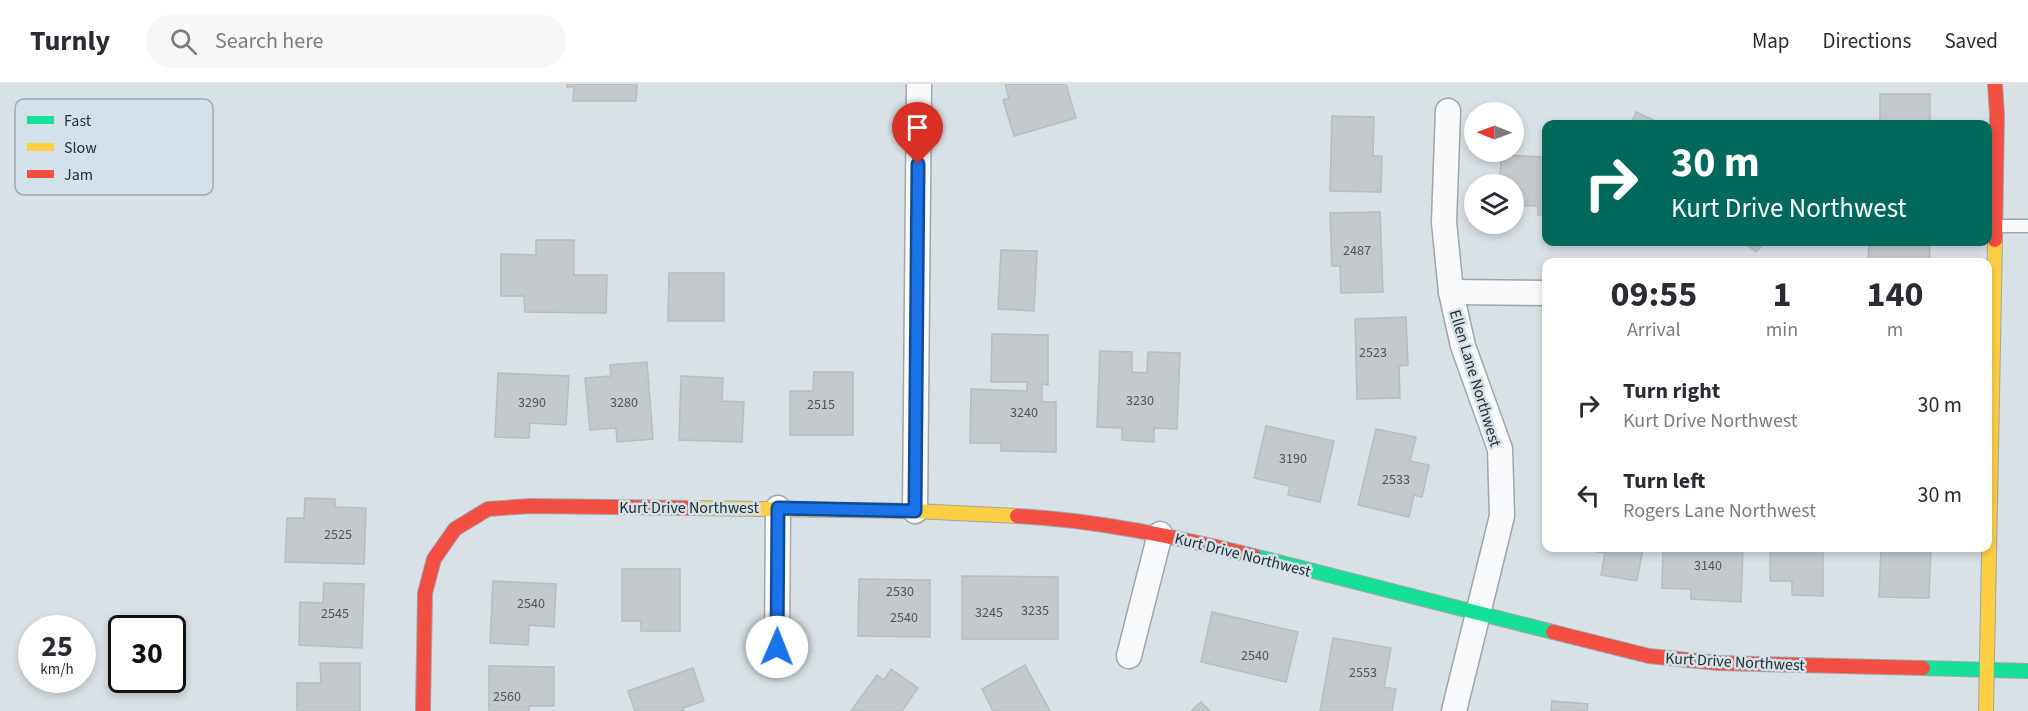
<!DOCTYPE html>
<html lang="en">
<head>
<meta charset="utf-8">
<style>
  :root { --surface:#fff; --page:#f7f7f7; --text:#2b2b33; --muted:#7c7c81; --line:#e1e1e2 }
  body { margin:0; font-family:"Source Sans 3",sans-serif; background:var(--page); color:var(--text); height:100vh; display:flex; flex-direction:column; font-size:22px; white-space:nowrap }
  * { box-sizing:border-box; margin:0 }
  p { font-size:20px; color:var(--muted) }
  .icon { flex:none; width:33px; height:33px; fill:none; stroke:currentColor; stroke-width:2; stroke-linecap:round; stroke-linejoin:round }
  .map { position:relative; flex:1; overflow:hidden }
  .details { position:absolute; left:1542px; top:174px; width:450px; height:294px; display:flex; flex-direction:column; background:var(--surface); border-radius:12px; box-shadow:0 3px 9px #0003 }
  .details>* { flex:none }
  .top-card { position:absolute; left:1542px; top:36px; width:450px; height:126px; border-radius:12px; box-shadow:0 3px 9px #0003; background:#00695c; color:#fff; overflow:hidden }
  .needle { width:39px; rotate:271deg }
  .fabs { position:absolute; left:1464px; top:18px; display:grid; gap:12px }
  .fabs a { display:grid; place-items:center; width:60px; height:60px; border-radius:50%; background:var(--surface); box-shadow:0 3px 9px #0003; font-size:30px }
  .speed { position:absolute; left:18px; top:531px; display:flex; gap:12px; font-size:30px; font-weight:700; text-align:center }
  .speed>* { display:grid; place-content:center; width:78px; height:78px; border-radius:50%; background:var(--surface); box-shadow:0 3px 9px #0003; line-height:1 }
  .speed small { font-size:15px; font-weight:400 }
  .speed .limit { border:3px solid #111; border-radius:9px; background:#fff; color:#111 }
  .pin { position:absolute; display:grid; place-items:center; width:51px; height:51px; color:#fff; margin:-62px -26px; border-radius:50% 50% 50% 0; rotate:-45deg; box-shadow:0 0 6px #0007 }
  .pin .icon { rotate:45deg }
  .me { position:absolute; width:66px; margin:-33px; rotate:1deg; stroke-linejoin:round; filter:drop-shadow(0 0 4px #0008) }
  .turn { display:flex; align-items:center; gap:21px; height:126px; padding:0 30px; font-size:27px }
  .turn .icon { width:78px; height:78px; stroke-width:2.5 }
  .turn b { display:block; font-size:42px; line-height:51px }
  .eta { display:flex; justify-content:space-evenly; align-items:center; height:102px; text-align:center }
  .eta b { font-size:36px; font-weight:700; line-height:42px }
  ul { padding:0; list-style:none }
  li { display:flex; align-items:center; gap:18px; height:90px; padding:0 30px }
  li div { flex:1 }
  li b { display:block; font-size:22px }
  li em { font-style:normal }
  header { display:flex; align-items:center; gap:36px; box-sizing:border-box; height:84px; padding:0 30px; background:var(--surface); border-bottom:2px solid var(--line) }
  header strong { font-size:28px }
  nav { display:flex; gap:33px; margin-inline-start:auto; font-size:21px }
  .search { width:420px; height:54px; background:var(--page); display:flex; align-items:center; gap:15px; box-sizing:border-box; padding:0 21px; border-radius:33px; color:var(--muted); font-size:22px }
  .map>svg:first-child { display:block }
</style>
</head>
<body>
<header>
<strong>Turnly</strong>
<div class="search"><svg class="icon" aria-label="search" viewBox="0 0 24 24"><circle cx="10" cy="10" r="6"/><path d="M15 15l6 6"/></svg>Search here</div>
<nav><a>Map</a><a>Directions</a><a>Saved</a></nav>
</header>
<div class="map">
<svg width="2028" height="627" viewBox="0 0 2028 627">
  <rect width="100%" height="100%" fill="#d8e1e5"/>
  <g fill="#c3c9cd" stroke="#b7bdc0" stroke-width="1.5">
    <path d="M567,0H637L636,17H573L574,3H567Z"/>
    <path d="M1005,0H1066L1076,34L1014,52L1003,16L1009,14Z"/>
    <rect x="1880" y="10" width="50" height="30"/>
    <path d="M1636,28L1662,40H1631Z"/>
    <path d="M1332,32L1374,33L1373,72H1382L1381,108L1330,107Z"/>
    <path d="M1501,71L1546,73V131H1538V122L1514,121V100H1500Z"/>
    <path d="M1380,128L1383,208L1341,209L1340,182H1332L1330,129Z"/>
    <path d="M536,156H574V191H607L606,229L525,228L524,212H501V170L536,171Z"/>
    <path d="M1744,158H1765L1756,168Z"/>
    <path d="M1869,158H1930L1929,178H1868Z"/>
    <path d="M1001,166L1037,167L1034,227L998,225Z"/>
    <path d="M669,189H724V237H668Z"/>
    <path d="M1406,233L1408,281L1399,282L1400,314L1357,315L1355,235Z"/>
    <path d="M992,250L1048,251V301L1042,300V318H1056V368L1001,367V359H970L971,305L1027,307V298H991Z"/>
    <path d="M1100,267L1132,268V288L1147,289L1148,268L1180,269L1177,345L1154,344V358L1122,356V344L1097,343Z"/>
    <path d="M647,278L653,355L617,358L616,344L590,346L585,294L611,292L610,281Z"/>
    <path d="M814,288H853V351H790V307H813Z"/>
    <path d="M498,289L569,292L566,341L530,339L529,354L495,353Z"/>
    <path d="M681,292L723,294L722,317L744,318L742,358L679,356Z"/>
    <path d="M1266,342L1334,357L1320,418L1288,411L1290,402L1254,394Z"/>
    <path d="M1376,345L1416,353L1410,377L1429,381L1422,413L1414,411L1409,433L1358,421Z"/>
    <path d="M305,414L335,415V423L366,424L364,480L285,478L287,434H304Z"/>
    <path d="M1575,464H1643L1637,497L1601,491L1605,469Z"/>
    <path d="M1663,464L1743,465L1741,518L1691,515V505L1662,504Z"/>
    <path d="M1770,464H1823V512L1792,511V497H1770Z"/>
    <path d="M1881,464H1931L1929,514L1879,513Z"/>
    <path d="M622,485H680V547H641V537H622Z"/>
    <path d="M962,492L1058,493V555H962Z"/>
    <path d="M859,495L930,496V553L858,552Z"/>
    <path d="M493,497L556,500L554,543L529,541L528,561L490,559Z"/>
    <path d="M324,499L364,500L362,564L299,561L300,518L323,519Z"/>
    <path d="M1212,528L1298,548L1286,598L1201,578Z"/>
    <path d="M1333,554L1391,564L1384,603L1396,605L1392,627H1320Z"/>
    <path d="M320,579H360V627H297V599H321Z"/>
    <path d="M1025,581L1050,627H993L982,605Z"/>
    <path d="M489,582L554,583V622H529V627H489Z"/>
    <path d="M693,584L704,617L683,624L684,627H635L628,607Z"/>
    <path d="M891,585L918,604L902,627H851L877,591L884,596Z"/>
    <path d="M1552,617L1588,620L1587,627H1551Z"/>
    <path d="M1201,618L1210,627H1191Z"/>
  </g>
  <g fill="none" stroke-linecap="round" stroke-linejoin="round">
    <g stroke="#a0a6a9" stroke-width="15">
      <path id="lane" d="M1996,142H2028"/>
    </g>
    <g stroke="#a0a6a9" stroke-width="27">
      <g id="street">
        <path d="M1448,27L1444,138L1451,208L1463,262L1500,365L1502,432L1454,627"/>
        <path d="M1451,208L1546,209"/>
        <path d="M915,427L919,0"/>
        <path d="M777,563L778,424"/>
        <path d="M1129,572L1160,450"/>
      </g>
    </g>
    <g stroke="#a0a6a9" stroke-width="16">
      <g id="fast">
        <path d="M1254,472L1553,548"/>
        <path d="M1923,584L2028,587"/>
      </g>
    </g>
    <g stroke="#a0a6a9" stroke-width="16">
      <g id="slow">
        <path d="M690,424L915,427L1017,432"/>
        <path d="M1986,627L1995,156"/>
      </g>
    </g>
    <g stroke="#a0a6a9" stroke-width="16">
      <g id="jam">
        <path d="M1995,156L1997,31L1995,0"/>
        <path d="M1017,432C1097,436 1176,453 1254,472"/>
        <path d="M1553,548L1649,572L1718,579L1923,584"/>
        <path d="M423,627L425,509L434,475L455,445L488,425L531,422L690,424"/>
      </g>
    </g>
    <use href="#lane" stroke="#f9fafb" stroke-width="12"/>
    <use href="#street" stroke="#f9fafb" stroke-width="24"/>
    <use href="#fast" stroke="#16e098" stroke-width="14"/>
    <use href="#slow" stroke="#ffcf43" stroke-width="14"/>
    <use href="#jam" stroke="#f24e42" stroke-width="14"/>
  </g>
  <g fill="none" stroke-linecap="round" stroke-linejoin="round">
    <g stroke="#114b97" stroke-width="15">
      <path id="route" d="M777,563L778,424L915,427L918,80"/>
    </g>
    <use href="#route" stroke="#1a73e8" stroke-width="10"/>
  </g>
  <g text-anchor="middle" stroke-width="5" stroke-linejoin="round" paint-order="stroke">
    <g font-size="14" fill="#505659">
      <text x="1357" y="171">2487</text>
      <text x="1373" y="273">2523</text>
      <text x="1140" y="321">3230</text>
      <text x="532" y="323">3290</text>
      <text x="624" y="323">3280</text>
      <text x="821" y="325">2515</text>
      <text x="1024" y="333">3240</text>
      <text x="1293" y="379">3190</text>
      <text x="1396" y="400">2533</text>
      <text x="338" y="455">2525</text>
      <text x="1708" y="486">3140</text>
      <text x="900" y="512">2530</text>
      <text x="531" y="524">2540</text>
      <text x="1035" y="531">3235</text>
      <text x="989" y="533">3245</text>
      <text x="335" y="534">2545</text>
      <text x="904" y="538">2540</text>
      <text x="1255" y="576">2540</text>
      <text x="1363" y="593">2553</text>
      <text x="507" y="617">2560</text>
    </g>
    <g font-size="16" fill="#282e31" stroke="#d3e2ea">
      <text transform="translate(1476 294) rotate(73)" y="6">Ellen Lane Northwest</text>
      <text x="689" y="429">Kurt Drive Northwest</text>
      <text transform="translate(1243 470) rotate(14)" y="6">Kurt Drive Northwest</text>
      <text transform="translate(1735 577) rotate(3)" y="6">Kurt Drive Northwest</text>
    </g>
  </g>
  <rect x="15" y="15" width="198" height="96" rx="9" fill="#d3e2ea" stroke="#a0acb2" stroke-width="1.5"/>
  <rect x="27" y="32" width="27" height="8" fill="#16e098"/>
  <rect x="27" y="59" width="27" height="8" fill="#ffcf43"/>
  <rect x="27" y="86" width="27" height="8" fill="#f24e42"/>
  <g font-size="16" fill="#282e31">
    <text x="64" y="42">Fast</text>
    <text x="64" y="69">Slow</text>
    <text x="64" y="96">Jam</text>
  </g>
</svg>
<div class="fabs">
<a><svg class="needle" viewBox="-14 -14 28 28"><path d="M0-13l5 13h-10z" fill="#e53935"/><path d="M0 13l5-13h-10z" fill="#7c7c81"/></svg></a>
<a><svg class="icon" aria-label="layers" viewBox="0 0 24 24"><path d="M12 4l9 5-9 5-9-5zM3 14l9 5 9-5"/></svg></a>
</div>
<div class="speed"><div>25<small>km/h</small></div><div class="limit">30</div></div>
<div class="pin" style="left:918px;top:80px;background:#d93025"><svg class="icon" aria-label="arrive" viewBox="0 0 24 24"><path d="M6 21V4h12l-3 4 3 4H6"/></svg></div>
<svg class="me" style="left:777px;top:563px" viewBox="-20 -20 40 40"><circle r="19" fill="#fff"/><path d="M0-13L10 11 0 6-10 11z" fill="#1a73e8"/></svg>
<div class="top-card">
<div class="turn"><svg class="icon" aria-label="right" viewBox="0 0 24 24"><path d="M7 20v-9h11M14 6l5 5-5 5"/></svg><div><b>30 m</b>Kurt Drive Northwest</div></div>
</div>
<section class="details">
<div class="eta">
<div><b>09:55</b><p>Arrival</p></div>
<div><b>1</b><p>min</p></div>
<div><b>140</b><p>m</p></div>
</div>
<ul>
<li><svg class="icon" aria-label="right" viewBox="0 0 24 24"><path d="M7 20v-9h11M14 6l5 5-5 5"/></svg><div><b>Turn right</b><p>Kurt Drive Northwest</p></div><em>30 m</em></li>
<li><svg class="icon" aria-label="left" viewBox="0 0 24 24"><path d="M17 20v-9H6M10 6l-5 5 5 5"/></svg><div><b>Turn left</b><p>Rogers Lane Northwest</p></div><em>30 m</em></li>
</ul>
</section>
</div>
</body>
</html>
